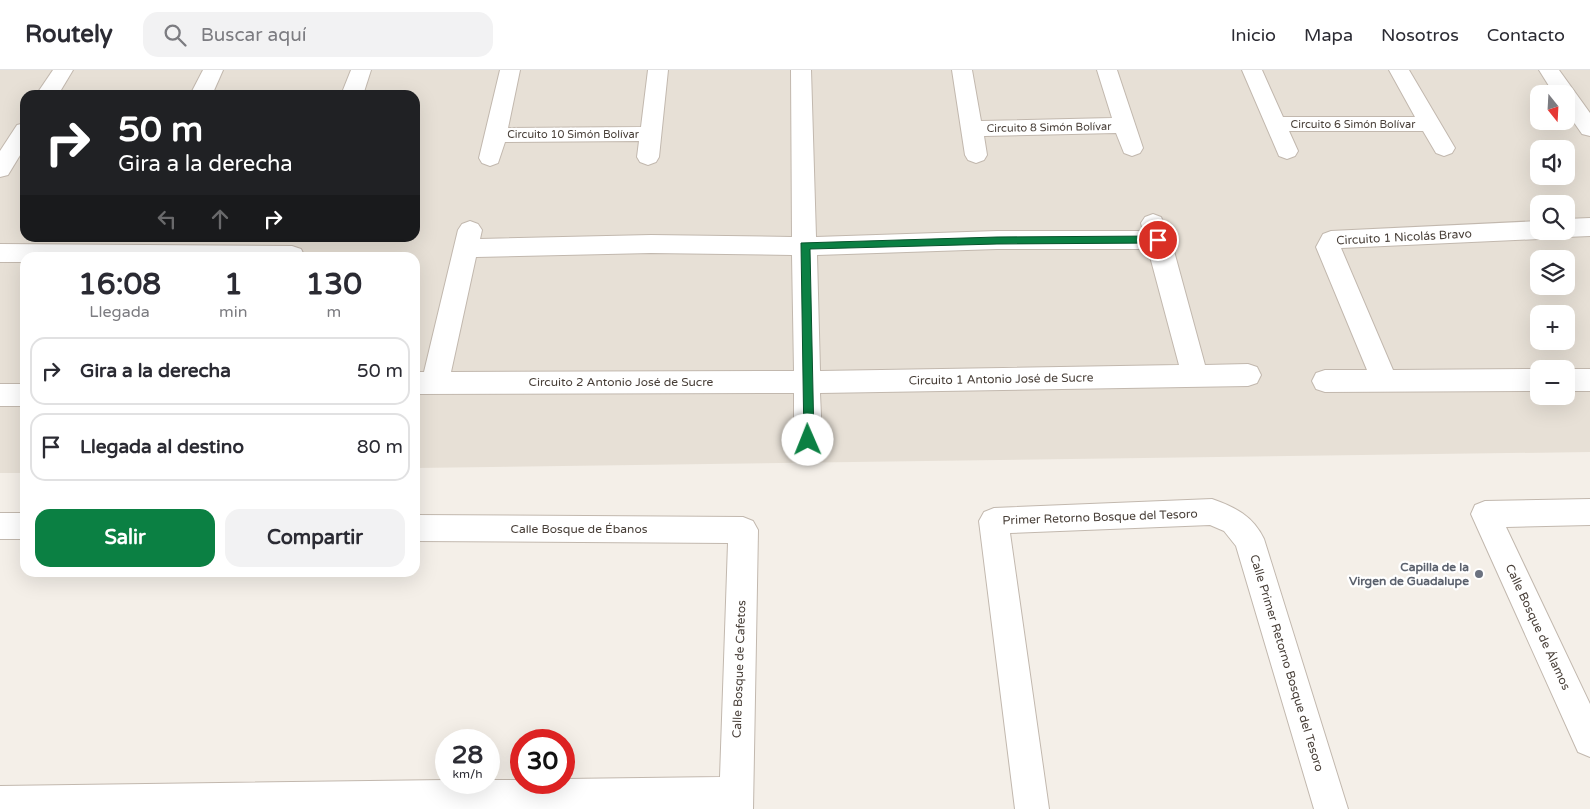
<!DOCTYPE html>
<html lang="es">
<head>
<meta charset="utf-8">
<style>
  :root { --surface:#fff; --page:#f2f2f3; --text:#2b2b33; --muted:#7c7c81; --line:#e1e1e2; --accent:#0b8043 }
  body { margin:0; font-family:"Varela Round",sans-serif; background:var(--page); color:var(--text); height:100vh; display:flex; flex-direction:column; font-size:19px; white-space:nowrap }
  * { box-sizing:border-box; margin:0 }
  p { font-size:16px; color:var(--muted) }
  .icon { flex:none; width:28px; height:28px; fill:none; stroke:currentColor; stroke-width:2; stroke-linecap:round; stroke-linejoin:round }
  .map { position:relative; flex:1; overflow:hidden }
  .side { position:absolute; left:20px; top:182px; width:400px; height:325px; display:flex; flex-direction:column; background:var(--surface); border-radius:15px; box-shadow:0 5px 20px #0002 }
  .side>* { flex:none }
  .guide { position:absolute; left:20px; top:20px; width:400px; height:152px; border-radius:15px; box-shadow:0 5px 20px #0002; background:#202124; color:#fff; overflow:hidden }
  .needle { width:32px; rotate:162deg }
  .fabs { position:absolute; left:1530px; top:15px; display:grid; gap:10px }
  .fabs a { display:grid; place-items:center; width:45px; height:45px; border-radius:10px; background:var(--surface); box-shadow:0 5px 20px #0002; font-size:25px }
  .speed { position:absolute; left:435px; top:659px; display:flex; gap:10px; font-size:25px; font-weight:700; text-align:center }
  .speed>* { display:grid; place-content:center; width:65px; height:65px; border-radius:50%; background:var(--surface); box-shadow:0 5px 20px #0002; line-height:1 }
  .speed small { font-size:12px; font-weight:400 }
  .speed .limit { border:8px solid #d22; background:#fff; color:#111 }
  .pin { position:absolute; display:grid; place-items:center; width:42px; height:42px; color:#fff; margin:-21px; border:2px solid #fff; border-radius:50%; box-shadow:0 1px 5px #0007 }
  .me { position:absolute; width:55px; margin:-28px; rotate:359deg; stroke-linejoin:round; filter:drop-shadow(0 0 4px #0008) }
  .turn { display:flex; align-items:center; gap:18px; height:105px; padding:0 15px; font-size:22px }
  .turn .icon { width:65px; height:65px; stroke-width:2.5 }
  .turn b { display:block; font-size:35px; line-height:42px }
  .lanes { display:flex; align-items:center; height:48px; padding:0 15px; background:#0003; justify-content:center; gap:25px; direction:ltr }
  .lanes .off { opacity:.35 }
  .eta { display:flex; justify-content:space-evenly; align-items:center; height:85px; text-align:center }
  .eta b { font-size:30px; font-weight:700; line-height:35px }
  .primary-button { display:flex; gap:10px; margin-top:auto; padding:10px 15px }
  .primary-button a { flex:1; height:58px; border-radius:15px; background:var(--accent); color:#fff; font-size:20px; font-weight:700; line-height:58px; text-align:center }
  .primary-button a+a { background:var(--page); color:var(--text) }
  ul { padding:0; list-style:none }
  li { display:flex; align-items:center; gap:15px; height:68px; margin:0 10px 8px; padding:0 5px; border:2px solid var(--line); border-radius:15px }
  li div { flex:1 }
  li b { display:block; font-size:19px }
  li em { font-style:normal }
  header { display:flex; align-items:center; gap:30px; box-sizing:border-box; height:70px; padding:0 25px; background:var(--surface); border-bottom:1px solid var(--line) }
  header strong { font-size:24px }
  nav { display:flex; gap:28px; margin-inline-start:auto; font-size:18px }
  .search { width:350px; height:45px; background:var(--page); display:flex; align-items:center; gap:12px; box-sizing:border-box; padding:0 18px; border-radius:15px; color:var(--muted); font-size:19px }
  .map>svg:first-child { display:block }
</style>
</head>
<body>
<header>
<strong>Routely</strong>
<div class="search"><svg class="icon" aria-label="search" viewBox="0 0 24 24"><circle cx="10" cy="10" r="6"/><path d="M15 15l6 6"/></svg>Buscar aquí</div>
<nav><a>Inicio</a><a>Mapa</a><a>Nosotros</a><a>Contacto</a></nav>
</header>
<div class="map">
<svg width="1590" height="739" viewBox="0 0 1590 739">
  <rect width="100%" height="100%" fill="#f4efe8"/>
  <path fill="#e7e0d6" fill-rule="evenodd" d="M0,0H1590V382L415,398V188H25V403H0ZM1539,24H1566V51H1539ZM25,25H415V168H25ZM1539,79H1566V106H1539ZM1539,134H1566V161H1539ZM1539,189H1566V216H1539ZM1539,244H1566V271H1539ZM1539,299H1566V326H1539Z"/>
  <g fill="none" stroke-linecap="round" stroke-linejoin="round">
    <g stroke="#c2b8ae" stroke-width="2">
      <g id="minor">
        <path d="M53,0H73L58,25H36Z"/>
        <path d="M203,0H223L212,25H190Z"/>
        <path d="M351,0H371L363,25H341Z"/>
        <path d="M500,0H520L508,58L641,57L648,0H668L659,87L656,92L648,95L640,92L637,87L639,71L505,72L498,93L490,96L482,93L479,88Z"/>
        <path d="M791,0H811L816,167L997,161H1143L1141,153L1145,147L1153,144L1161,147L1171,170L1205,295L1248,294L1257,297L1261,305L1257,313L1248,316L820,323L822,370L818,378L808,382L798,378L794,370V323L415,324V302H424L458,160L462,154L470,151L478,154L482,160L480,169L651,165L792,167ZM997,179H1148L1179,295L820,301L817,185ZM651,183L792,185L794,301L451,302L476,187Z"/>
        <path d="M952,0H972L981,51L1112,48L1097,0H1117L1143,78L1140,83L1132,86L1124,83L1116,63L984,66L987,85L984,90L976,93L968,90L965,85Z"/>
        <path d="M1242,0H1262L1283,47H1415L1389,0H1409L1455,78L1452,83L1444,86L1436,83L1423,61H1289L1298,81L1295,86L1287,89L1279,86Z"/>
        <path d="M1539,0H1559L1590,43V66L1582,64L1566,41V24H1554Z"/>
        <path d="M25,53V77L8,105L0,107V81L17,55Z"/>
        <path d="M1590,148V166L1566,167L1556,161H1566V149Z"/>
        <path d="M1539,151V161H1550L1547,166L1539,169L1341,178L1393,300L1539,299V321L1325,322L1316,319L1312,311L1316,303L1325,300H1367L1316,177L1323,164L1331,161Z"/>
        <path d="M0,174L292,176L301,179L304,185L303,188H25V192H0Z"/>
        <rect x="1566" y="299" width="24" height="22"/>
        <rect x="0" y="314" width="25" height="22"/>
        <path d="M1212,429C1235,437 1253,446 1264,469L1348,739H1314L1236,476L1224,461L1210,455L1010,463L1049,739H1015L979,451L984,442L994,438Z"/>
        <path d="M1590,429V455L1506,457L1590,634V687L1578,682L1471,444L1475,435L1485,431Z"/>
        <rect x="0" y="443" width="25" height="26"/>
        <path d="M415,445L743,447L753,451L758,460L753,739H0V716L446,710V712H489V710H521V712H564V709L720,707L728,473L415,471Z"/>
      </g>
    </g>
    <use href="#minor" fill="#fff" fill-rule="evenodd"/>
  </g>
  <path fill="#0b8043" stroke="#07532c" d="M1158,166L1163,170L1158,173L997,174L810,179L814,370L808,375L804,373L801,173L997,167Z"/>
  <circle fill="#6b7280" stroke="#fff" stroke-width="2" cx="1479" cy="504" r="5"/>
  <g text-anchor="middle" stroke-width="4.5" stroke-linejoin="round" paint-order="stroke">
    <g font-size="11" fill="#473e37" stroke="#fff">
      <text x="1353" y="58">Circuito 6 Simón Bolívar</text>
      <text transform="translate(1049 57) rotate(-1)" y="4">Circuito 8 Simón Bolívar</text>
      <text x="573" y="68">Circuito 10 Simón Bolívar</text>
    </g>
    <g font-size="12" fill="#473e37" stroke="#fff">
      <text transform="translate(1404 167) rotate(-3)" y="4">Circuito 1 Nicolás Bravo</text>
      <text transform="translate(1001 309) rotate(-1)" y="4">Circuito 1 Antonio José de Sucre</text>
      <text x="621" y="316">Circuito 2 Antonio José de Sucre</text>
      <text transform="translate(1100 447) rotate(-2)" y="4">Primer Retorno Bosque del Tesoro</text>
      <text x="579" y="463">Calle Bosque de Ébanos</text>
      <text transform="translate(1538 557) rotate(65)" y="4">Calle Bosque de Álamos</text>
      <text transform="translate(1287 593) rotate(73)" y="4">Calle Primer Retorno Bosque del Tesoro</text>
      <text transform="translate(739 599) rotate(-88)" y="4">Calle Bosque de Cafetos</text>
    </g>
    <g font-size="12" font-weight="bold" fill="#5b616d" stroke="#fff" text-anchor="end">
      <text x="1469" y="501">Capilla de la<tspan x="1469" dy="14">Virgen de Guadalupe</tspan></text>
    </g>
  </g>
</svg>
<div class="fabs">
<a><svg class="needle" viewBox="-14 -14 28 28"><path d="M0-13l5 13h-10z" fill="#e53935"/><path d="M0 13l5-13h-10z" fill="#7c7c81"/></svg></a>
<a><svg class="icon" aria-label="sound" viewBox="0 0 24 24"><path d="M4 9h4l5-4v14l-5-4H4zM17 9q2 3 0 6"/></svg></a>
<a><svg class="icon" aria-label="search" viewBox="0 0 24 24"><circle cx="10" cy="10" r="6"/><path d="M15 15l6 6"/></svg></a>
<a><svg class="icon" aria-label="layers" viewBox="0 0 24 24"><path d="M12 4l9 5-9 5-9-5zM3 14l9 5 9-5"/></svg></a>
<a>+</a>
<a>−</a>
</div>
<div class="speed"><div>28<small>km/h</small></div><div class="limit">30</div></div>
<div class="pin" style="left:1158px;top:170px;background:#d93025"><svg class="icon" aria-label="arrive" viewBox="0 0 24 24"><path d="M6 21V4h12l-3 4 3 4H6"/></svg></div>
<svg class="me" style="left:808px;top:370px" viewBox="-20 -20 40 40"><circle r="19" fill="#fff"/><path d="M0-13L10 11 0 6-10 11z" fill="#0b8043"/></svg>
<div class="guide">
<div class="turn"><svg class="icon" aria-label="right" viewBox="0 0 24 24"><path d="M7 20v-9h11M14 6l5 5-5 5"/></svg><div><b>50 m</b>Gira a la derecha</div></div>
<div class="lanes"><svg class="icon off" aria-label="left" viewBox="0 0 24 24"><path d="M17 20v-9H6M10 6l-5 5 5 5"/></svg><svg class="icon off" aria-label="ahead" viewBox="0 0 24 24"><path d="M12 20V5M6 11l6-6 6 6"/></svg><svg class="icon" aria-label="right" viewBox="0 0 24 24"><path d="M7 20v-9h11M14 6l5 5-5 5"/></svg></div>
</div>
<section class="side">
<div class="eta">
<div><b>16:08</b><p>Llegada</p></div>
<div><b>1</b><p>min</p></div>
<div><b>130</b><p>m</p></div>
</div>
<ul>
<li><svg class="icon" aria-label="right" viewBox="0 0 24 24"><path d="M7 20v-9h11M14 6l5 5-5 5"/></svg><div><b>Gira a la derecha</b></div><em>50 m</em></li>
<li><svg class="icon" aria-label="arrive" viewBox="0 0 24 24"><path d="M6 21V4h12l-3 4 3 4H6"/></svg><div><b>Llegada al destino</b></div><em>80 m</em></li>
</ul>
<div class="primary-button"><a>Salir</a><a>Compartir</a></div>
</section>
</div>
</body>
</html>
